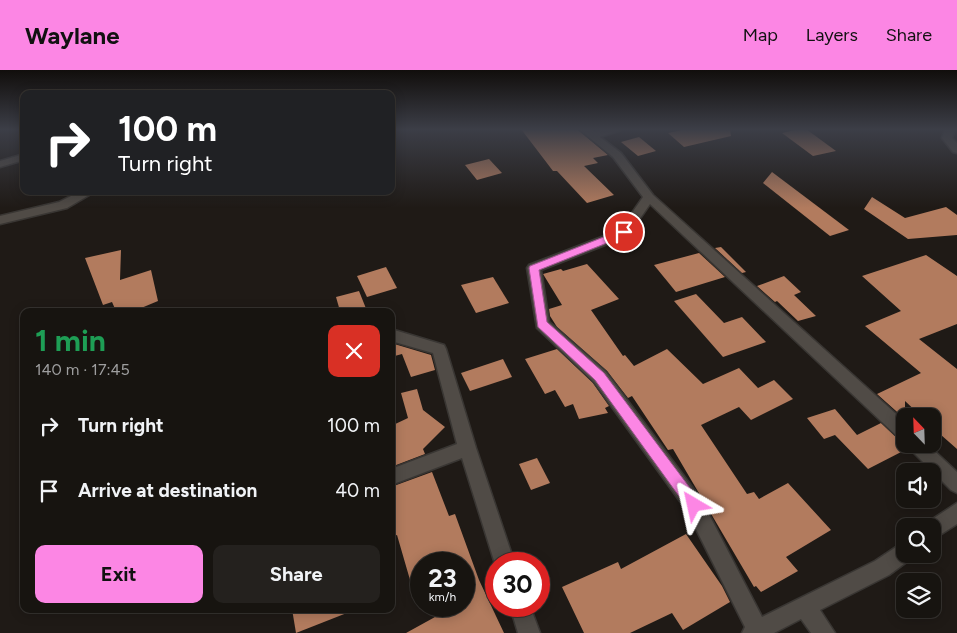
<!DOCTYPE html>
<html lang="en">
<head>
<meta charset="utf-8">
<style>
  :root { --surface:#171410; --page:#24211e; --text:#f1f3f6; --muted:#9e9e9f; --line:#363330; --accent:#fc86e4 }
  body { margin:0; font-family:Figtree,sans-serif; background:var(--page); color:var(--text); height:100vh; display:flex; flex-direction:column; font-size:19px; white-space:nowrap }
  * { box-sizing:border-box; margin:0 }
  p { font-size:16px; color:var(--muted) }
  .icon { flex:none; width:28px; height:28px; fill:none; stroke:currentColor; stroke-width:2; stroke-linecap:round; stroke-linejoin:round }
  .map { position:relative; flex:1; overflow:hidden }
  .sheet { position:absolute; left:20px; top:238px; width:375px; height:305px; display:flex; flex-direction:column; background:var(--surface); border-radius:10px; box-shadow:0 2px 12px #0003,0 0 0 1px var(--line) }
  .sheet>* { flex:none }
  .banner { position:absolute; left:20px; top:20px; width:375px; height:105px; border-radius:10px; box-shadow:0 2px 12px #0003,0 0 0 1px var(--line); background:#202124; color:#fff; overflow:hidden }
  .needle { width:32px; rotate:337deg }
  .tools { position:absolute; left:896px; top:338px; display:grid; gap:10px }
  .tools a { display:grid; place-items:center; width:45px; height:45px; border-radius:10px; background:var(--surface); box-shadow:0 2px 12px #0003,0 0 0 1px var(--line); font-size:25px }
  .speed { position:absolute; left:410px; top:482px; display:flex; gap:10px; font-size:25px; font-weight:700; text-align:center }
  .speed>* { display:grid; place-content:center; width:65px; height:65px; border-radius:50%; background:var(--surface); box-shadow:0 2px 12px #0003,0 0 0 1px var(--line); line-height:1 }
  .speed small { font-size:12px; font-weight:400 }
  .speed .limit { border:8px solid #d22; background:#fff; color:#111 }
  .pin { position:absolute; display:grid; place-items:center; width:42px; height:42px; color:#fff; margin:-21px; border:2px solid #fff; border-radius:50%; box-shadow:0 1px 5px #0007 }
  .me { position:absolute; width:55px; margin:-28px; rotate:324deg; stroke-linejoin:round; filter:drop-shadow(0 0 4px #0008) }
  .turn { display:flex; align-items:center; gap:18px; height:105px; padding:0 15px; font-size:22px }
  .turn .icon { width:65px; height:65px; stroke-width:2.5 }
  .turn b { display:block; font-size:35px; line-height:42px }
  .round { display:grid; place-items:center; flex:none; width:52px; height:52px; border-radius:10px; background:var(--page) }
  .headline { display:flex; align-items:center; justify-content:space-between; height:85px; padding:0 15px }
  h1 { font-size:30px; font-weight:700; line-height:38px; color:#1e9e55 }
  .cta { display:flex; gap:10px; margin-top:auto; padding:10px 15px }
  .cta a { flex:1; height:58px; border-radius:10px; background:var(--accent); color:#111; font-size:20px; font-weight:700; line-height:58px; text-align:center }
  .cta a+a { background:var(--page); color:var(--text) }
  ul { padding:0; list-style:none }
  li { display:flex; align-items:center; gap:15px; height:65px; padding:0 15px }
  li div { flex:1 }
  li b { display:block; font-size:19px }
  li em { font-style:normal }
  header { display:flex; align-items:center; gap:30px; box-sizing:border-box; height:70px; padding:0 25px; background:var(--accent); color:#111 }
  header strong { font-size:24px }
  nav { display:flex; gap:28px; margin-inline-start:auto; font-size:18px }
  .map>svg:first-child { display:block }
</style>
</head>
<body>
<header>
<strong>Waylane</strong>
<nav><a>Map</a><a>Layers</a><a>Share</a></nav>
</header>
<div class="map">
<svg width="957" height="563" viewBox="0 0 957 563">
  <rect width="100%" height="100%" fill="#1f1a16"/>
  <g fill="#b27b5e">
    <path d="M521,59H577L608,85L593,88L598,93L584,96L614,125L587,133L557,101H553Z"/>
    <path d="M687,59H730L731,66L684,77L668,63Z"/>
    <path d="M799,59H806L836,81L813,86L782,63Z"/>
    <path d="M639,67L656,81L638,86L621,72Z"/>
    <path d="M489,89L502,103L477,110L465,95Z"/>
    <path d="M772,102L849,160L830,166L763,113Z"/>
    <path d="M872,127L905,148L946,137L957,145V165L908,169L864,139Z"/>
    <path d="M721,177L746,202L742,203L715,178Z"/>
    <path d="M121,180L120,210L151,200L158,231L134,241H116L112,232L103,235L85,188Z"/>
    <path d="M699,183L725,207L676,222L654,195Z"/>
    <path d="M926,185L957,206V254L919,269L957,299V379L932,357V346H921L905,331V349L877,324L921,303L865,256L901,241L862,206Z"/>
    <path d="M587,194L619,229L591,240L623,286L625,285L634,296L667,279L703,314L739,298L758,318L774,310L793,329L751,350L739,337L701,355L747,424L754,422L759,429L788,413L831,460L786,487L798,501L761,522L756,516L754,517L673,379L668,380L632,326L628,328L607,301L557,257L550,246L549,239L562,235L543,204L561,199L563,201Z"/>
    <path d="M386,197L397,218L367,227L357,206Z"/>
    <path d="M784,206L801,222L794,225L816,246L798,251L777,231L775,232L757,216Z"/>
    <path d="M493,207L509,233L476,243L461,215Z"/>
    <path d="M359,221L367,241H340L336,227Z"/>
    <path d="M696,224L724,253L742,247L766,272L723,287L674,231Z"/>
    <path d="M391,273L431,285L435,300L411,307L402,284L391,287Z"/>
    <path d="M557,279L593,313L609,336L605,338L608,343L579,349L573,334L565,337L555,320L545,324L525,289Z"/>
    <path d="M503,289L512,307L470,321L461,303Z"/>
    <path d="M417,319L423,340L445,357L423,379L425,384L391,397V356L408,348L401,323Z"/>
    <path d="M835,339L857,365L881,353L898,369L905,372V380L868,399L835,365L824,369L807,348Z"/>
    <path d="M537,388L550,413L531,420L519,394Z"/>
    <path d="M432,402L449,446L455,444L479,510L504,563H406L455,536H464V494H421V534H417L397,465L391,467V417Z"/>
    <path d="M686,464L722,516L730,532L683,560L672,543L630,563H584L562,517L618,492L621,499Z"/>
    <path d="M292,539H357L296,563Z"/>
  </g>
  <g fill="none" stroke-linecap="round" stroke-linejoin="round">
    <g stroke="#393633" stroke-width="3">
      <g id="minor">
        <path d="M579,59H590L594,62L607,59H624L600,67L621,83L653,125L905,352V370L899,368L650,134L628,166L541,200L549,252L606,302L701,429L762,547L875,491L905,471V484H914L912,488L889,505L820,540L835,563H811L801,549L774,563H742L745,557L687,441L594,312L537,258L527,198L529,195L620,160L643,127L613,87Z"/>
        <path d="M945,59H955L952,68L957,73V83L953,82L942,68Z"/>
        <path d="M24,84V90L0,97V91Z"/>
        <path d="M81,121H96L67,138L0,154V146L59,132Z"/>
        <path d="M391,259L444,275L446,279L476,378L515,494H496V497L462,388L391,415V399L457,374L433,283L391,271Z"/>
        <path d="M907,374H927L957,402V423L951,420L910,379Z"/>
        <path d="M957,433V454L932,470V456H924L925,454Z"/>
        <path d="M510,536H530L540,563H518Z"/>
      </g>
    </g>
    <use href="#minor" fill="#504b46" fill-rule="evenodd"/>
  </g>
  <linearGradient id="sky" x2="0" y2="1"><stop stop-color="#110e0c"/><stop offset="0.43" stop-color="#3c3e47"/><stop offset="1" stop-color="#3c3e47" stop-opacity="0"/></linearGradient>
  <rect width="957" height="138" fill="url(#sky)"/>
  <path fill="#fc86e4" stroke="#a45794" d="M624,159L627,160V165L539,200L547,252L604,303L699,430L701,435L699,440L694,442L689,440L595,310L538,257L529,198L530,196Z"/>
</svg>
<div class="tools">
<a><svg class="needle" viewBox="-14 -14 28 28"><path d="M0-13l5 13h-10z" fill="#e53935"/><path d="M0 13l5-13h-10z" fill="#9e9e9f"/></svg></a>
<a><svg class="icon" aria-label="sound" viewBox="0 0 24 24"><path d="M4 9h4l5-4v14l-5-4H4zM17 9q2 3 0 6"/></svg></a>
<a><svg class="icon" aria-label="search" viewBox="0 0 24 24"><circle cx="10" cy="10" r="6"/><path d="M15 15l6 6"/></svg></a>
<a><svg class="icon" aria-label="layers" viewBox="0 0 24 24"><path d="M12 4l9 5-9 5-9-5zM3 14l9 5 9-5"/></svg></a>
</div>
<div class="speed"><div>23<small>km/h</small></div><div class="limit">30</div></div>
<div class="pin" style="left:624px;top:162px;background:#d93025"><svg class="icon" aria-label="arrive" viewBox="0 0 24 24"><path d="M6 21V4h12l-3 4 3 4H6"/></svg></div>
<svg class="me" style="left:694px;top:435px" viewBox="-20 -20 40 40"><path d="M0-17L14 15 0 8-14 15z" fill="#fc86e4" stroke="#fff" stroke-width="4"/></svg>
<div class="banner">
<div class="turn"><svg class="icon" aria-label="right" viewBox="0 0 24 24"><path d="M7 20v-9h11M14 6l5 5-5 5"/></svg><div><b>100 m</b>Turn right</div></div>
</div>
<section class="sheet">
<div class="headline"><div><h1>1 min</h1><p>140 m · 17:45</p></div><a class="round" style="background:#d93025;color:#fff"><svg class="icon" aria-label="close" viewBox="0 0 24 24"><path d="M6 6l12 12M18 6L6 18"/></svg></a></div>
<ul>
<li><svg class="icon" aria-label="right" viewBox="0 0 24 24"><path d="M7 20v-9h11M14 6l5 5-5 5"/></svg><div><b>Turn right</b></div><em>100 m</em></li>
<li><svg class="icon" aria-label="arrive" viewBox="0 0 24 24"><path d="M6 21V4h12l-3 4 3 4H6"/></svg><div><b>Arrive at destination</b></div><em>40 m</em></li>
</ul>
<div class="cta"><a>Exit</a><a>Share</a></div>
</section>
</div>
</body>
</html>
